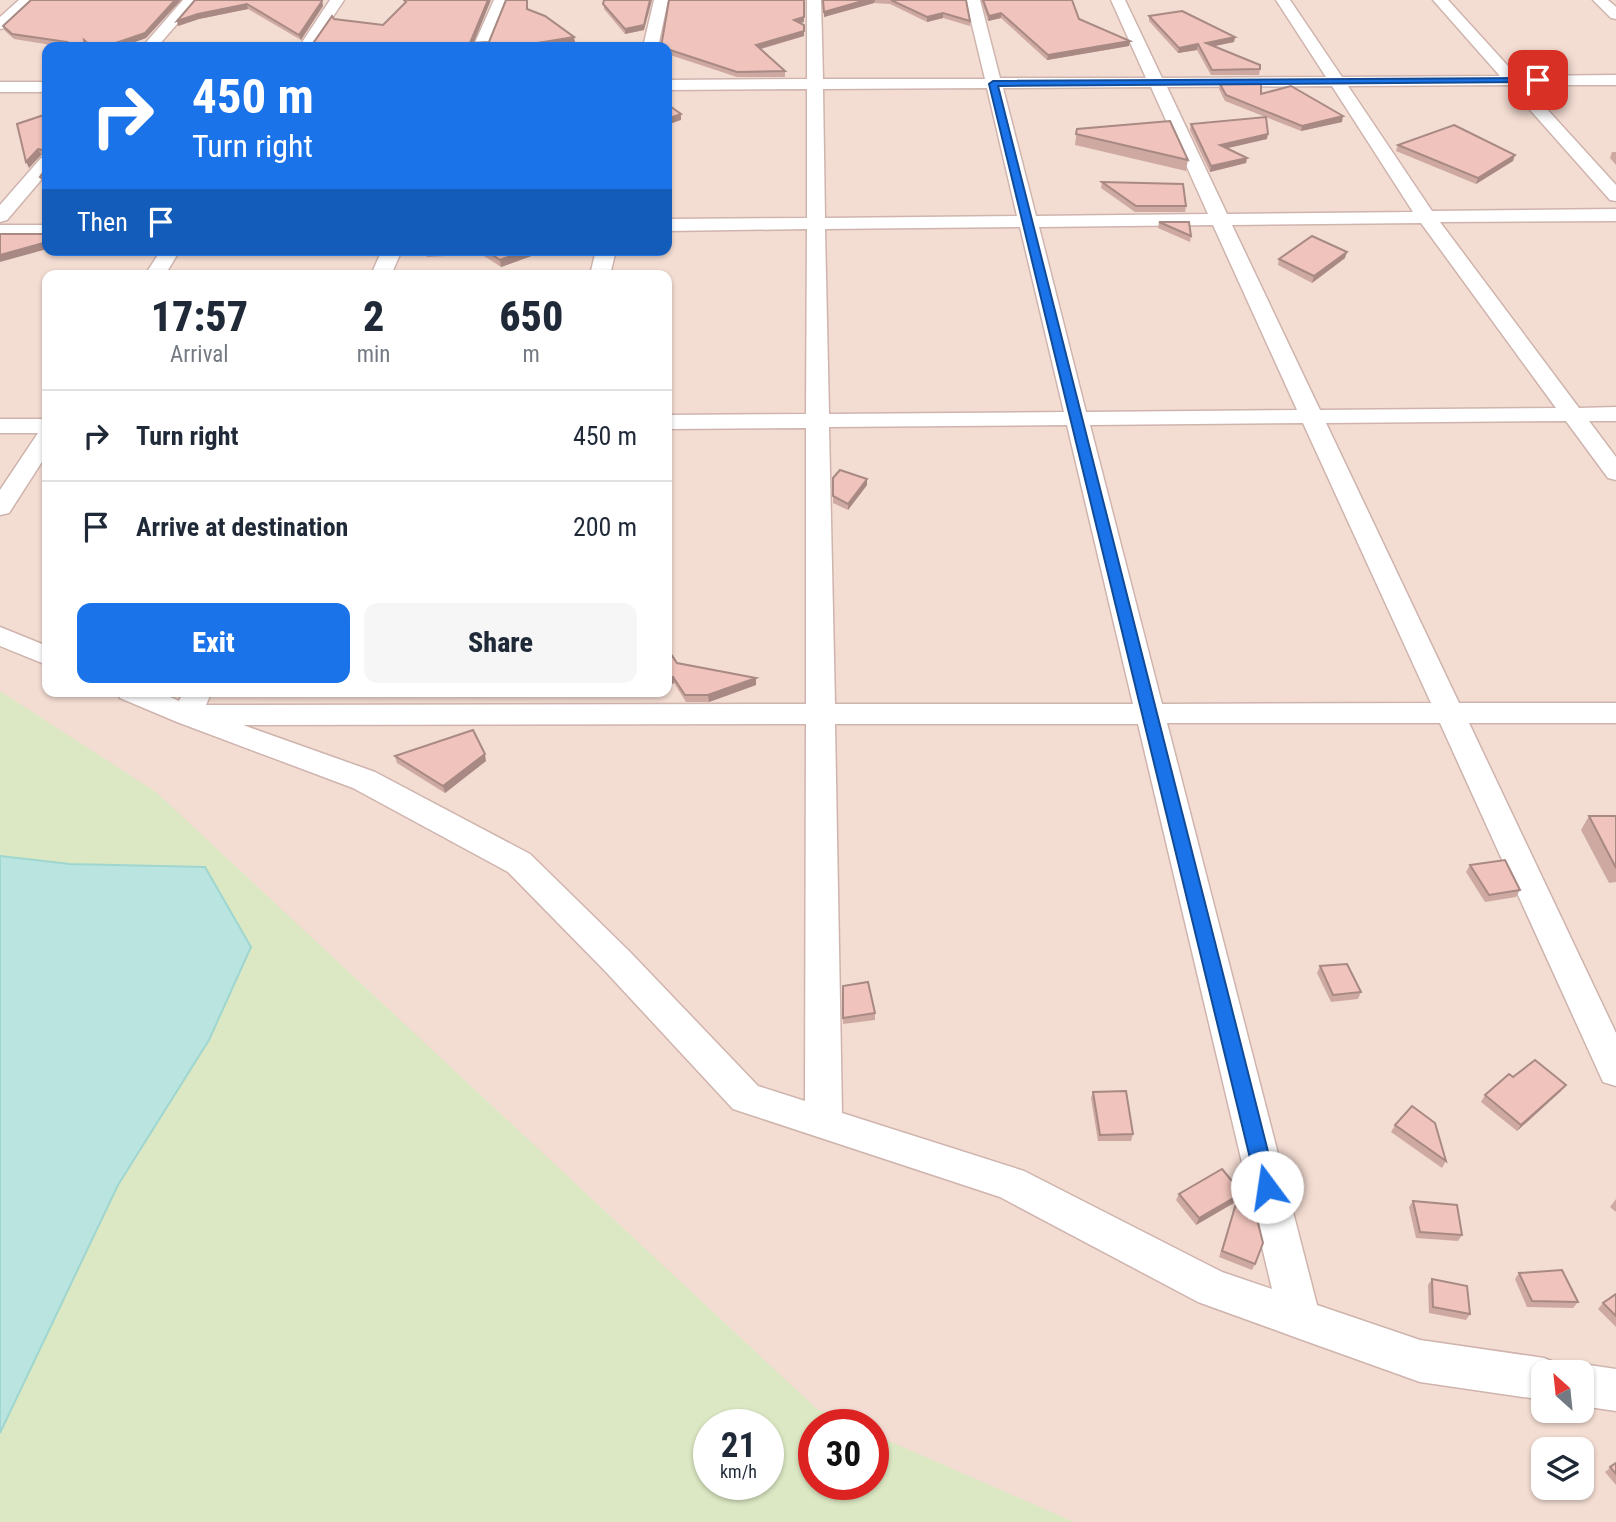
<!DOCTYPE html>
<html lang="en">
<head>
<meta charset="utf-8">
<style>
  :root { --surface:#fff; --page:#f6f6f7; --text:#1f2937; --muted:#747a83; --line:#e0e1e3; --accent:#1a73e8 }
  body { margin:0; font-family:"Roboto Condensed",sans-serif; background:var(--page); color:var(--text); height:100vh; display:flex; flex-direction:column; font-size:26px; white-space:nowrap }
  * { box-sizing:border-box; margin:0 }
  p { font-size:23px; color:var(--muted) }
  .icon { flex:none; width:38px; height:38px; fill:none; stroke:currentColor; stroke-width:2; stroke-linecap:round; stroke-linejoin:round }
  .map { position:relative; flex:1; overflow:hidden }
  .panel { position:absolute; left:42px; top:270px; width:630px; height:427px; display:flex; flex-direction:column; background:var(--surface); border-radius:14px; box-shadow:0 2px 5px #0004 }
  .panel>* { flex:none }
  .top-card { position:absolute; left:42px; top:42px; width:630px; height:214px; border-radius:14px; box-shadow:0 2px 5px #0004; background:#1a73e8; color:#fff; overflow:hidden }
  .needle { width:46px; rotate:333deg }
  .fabs { position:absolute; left:1531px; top:1360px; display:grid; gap:14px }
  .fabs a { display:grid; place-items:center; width:63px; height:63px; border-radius:14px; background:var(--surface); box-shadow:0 2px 5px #0004; font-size:35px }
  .speed { position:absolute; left:693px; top:1409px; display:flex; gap:14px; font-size:35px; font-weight:700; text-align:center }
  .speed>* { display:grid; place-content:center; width:91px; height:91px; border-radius:50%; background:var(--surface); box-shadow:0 2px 5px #0004; line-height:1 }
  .speed small { font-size:18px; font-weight:400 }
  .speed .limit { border:10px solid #d22; background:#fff; color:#111 }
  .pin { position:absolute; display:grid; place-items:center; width:60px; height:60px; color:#fff; margin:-30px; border-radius:14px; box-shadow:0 4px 10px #0006 }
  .me { position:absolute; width:77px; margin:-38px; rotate:346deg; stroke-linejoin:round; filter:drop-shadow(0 0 5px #0008) }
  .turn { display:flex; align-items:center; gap:24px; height:147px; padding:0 35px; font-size:32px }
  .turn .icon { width:91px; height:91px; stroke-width:2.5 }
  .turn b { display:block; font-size:49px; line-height:60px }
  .then { display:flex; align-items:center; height:66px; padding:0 35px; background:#0003; gap:14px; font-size:26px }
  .eta { display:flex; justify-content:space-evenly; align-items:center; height:119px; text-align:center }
  .eta b { font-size:42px; font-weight:800; line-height:49px }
  .button { display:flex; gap:14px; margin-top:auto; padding:14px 35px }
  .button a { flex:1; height:80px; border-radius:14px; background:var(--accent); color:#fff; font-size:28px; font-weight:800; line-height:80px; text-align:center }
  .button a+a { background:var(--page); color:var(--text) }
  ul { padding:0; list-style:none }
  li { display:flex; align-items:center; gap:21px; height:91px; padding:0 35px; border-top:2px solid var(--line) }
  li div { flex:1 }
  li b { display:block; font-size:26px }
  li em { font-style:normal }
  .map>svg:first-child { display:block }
</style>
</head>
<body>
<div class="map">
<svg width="1616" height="1522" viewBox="0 0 1616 1522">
  <rect width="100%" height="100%" fill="#fbece4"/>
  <path fill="#f3dcd2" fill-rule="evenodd" d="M0,0H1616V1522H0ZM47,47H667V250H47ZM47,275H667V691H47ZM1544,1372H1582V1410H1544ZM709,1424H768V1484H709ZM814,1424H873V1484H814ZM1544,1449H1582V1488H1544Z"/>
  <path fill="#dce8c3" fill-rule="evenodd" d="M0,691L156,792L817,1409L852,1424H814V1484H873V1434L1074,1522H0ZM709,1424H768V1484H709Z"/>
  <path fill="#b9e4e0" stroke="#a0d6d0" stroke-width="2" d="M0,856L70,864L205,867L251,947L209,1040L118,1185L0,1433Z"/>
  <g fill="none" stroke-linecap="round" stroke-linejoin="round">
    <g stroke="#cfb4ae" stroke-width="3">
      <g id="minor">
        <path d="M19,0H34L5,28L0,29V17Z"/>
        <path d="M183,0H198L157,47H142Z"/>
        <path d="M330,0H344L313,47H299Z"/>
        <path d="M494,0H508L487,47H473Z"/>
        <path d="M654,0H668L658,47H643Z"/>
        <path d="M807,0H821L823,79H985L966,0H980L1000,78H1146L1111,0H1125L1162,78L1326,77L1276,0H1290L1342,77L1500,76L1433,0H1448L1517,76L1616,75V85H1525L1616,185V201L1610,200L1508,85L1348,86L1432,211L1616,209V221L1440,222L1579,408L1616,407V421H1589L1616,457V480L1608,478L1566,421L1326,423L1459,703H1616V723H1469L1616,1033V1086L1603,1082L1440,723H1167L1317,1305L1420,1340L1544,1358L1559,1364L1562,1372H1544V1400L1420,1382L1300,1339L1198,1302L1000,1197L733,1109L606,972L508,872L353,788L177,722L120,698L116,691H157L179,701L184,691H212L206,705L806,704V428L667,429V415L806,414L807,229L667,231V219L807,218V89L667,90V80L807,79ZM1332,86L1413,212L1227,214L1167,87ZM1151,87L1208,214L1036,216L1003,88ZM987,88L1017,216L825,218L823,89ZM1421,223L1556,408L1320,410L1232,225ZM1213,225L1297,410L1086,412L1039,227ZM1020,227L1064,412L829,414L825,229ZM1303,423L1431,703L1162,704L1090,425ZM1067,425L1133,704H835L829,427ZM806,724L805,1101L758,1086L630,952L530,854L375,772L243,725ZM835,724H1138L1272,1289L1222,1272L1024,1171L842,1113Z"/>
        <path d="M1593,0H1608L1616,7V19L1611,18Z"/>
        <rect x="0" y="82" width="47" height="10"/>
        <path d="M47,157V173L7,220L0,222V205L41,158Z"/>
        <rect x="0" y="225" width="47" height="12"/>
        <path d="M161,250H180L165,275H145Z"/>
        <path d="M382,250H402L391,275H371Z"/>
        <path d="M596,250H616L610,275H590Z"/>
        <path d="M0,419H47V454L9,513L0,515V490L38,433H0Z"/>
        <path d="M0,627L47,646V665L0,646Z"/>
        <path d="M1582,1364L1616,1369V1411L1582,1406V1372H1566Z"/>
      </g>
    </g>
    <use href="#minor" fill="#fff" fill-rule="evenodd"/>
  </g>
  <g fill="#cea9a2">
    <path d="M31,0H181L146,38L121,47H89L86,45V47H64L14,39L5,31L3,26Z"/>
    <path d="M195,0L323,6L301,40L248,9L199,19L178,26Z"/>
    <path d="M604,0L644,30L625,34L604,9Z"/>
    <path d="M823,0H966L970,21V26L943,18L927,22L890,4L874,3L824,17Z"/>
    <path d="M981,0H1072L1079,19L1129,46L1047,60L1001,18L988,21Z"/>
    <path d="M1149,16L1235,37L1234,42L1214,46L1260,69L1259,75H1211L1197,50L1178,53L1149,21Z"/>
    <path d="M804,22L800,23L804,36L761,49L785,71V77H737L667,54V47Z"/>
    <path d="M1220,84L1261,94L1342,122L1301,131L1225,101L1219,89Z"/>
    <path d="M47,114V157L41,155L29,168Z"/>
    <path d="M1191,124L1267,139L1228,148L1247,158L1246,163L1210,172L1190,130Z"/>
    <path d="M1077,129L1188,160L1186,171L1075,145Z"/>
    <path d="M1398,145L1513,161L1476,184L1396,151Z"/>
    <path d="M1612,152H1616V165L1610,158Z"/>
    <path d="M47,167V186L42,183L40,177Z"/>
    <path d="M1102,182L1186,206L1185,212H1135L1101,188Z"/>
    <path d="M1159,222L1191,236L1190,242L1158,228Z"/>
    <path d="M426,250H548L501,267L481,254L427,257Z"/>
    <path d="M1345,258L1312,283L1278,265L1279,259Z"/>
    <path d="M833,478L867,479V485L848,510L833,503Z"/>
    <path d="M677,663L756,678V685L709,702H686L674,683L667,686Z"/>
    <path d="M395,756L486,761L445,793L397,763Z"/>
    <path d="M1589,816H1616V882L1609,883L1581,830Z"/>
    <path d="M1470,865L1520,890L1516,897L1485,902L1466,872Z"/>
    <path d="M1320,966L1361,992L1358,999L1331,1002L1317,973Z"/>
    <path d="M843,986L875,1013V1020L843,1024Z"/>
    <path d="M1513,1077L1561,1091L1517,1131L1481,1102L1485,1095Z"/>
    <path d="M1093,1092L1133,1134L1131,1141H1098L1091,1098Z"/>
    <path d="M1395,1125L1446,1161L1442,1168L1391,1132Z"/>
    <path d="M1179,1194L1239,1200H1238L1255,1264L1252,1270L1219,1257L1237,1201L1196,1225L1176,1200Z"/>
    <path d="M1616,1199V1212L1610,1207Z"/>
    <path d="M1413,1201L1462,1235L1458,1241L1416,1238L1409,1207Z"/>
    <path d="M1519,1273L1578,1302L1573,1308L1527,1307L1515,1279Z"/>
    <path d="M1432,1279L1470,1314L1466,1320L1429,1313L1428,1285Z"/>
    <path d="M1616,1294V1327L1598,1309L1603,1303Z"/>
    <path d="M1616,1463V1485L1605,1472Z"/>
  </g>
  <g fill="#a88984">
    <path d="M175,0H181L146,38L121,47H104Z"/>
    <path d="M322,0L323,6L301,40L299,35Z"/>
    <path d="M488,0H491L472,47L470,43Z"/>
    <path d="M650,0H652L644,30L625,34V29Z"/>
    <path d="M866,0H875L874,3L824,17V12Z"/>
    <path d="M247,4L248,9L199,19L178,26L177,21L198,14Z"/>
    <path d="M943,13V18L927,22V17Z"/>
    <path d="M1001,13V18L988,21L989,16Z"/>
    <path d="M804,17V22L794,25V20Z"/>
    <path d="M804,31V36L756,50V45Z"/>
    <path d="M574,37L575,42L547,47H513Z"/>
    <path d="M1235,37L1234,42L1205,48L1206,43Z"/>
    <path d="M1130,41L1129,46L1047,60L1048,55Z"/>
    <path d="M1198,44L1197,50L1178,53L1179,48Z"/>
    <path d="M681,114V120L667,125V119Z"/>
    <path d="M1343,116L1342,122L1301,131L1302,126Z"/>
    <path d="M1268,134L1267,139L1219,150L1220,145Z"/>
    <path d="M38,149L41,155L29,168L26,162Z"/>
    <path d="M1515,155L1513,161L1476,184L1478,178Z"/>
    <path d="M1247,158L1246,163L1210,172L1211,166Z"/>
    <path d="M47,242V249L0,262V255Z"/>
    <path d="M528,250H548L501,267L500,260Z"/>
    <path d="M1347,252L1345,258L1312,283L1314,276Z"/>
    <path d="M867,479V485L848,510V504Z"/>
    <path d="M673,677L674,683L667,686V679Z"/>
    <path d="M756,678V685L709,702L708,695Z"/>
    <path d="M485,754L486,761L445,793L443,786Z"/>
    <path d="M1566,1085L1561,1091L1517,1131L1521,1125Z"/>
    <path d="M1242,1193L1239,1200L1196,1225L1199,1218Z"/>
  </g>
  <g fill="#f0c4bc" stroke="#a88984" stroke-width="2">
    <path d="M31,0H175L145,33L104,47H92L84,40L85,45L68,43L85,47H64L67,42L12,34L3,26Z"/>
    <path d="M195,0H322V1L299,35L247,4L198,14L177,21Z"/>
    <path d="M404,0H488L470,43L489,42L506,0H527V9L545,16L574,37L513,47H315L314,42L332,16L334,19L383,25L406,2Z"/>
    <path d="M604,0H650L644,25L625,29L603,4Z"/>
    <path d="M669,0H804V17L794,20L804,25V31L756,45L785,71L737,72L667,49V47H661Z"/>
    <path d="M823,0H866L824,12Z"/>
    <path d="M891,0H966L970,21L943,13L927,17Z"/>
    <path d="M983,0H1072L1079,19L1130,41L1048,55L1001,13L989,16Z"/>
    <path d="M1182,11L1235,37L1206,43L1260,65V69L1212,70L1198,44L1179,48L1149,16Z"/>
    <path d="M1220,84H1261V94L1291,86L1343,116L1302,126L1226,95Z"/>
    <path d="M667,104L681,114L667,119Z"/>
    <path d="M47,114V151L38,149L26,162L17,124Z"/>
    <path d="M1266,117L1268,134L1220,145L1247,158L1211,166L1191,124Z"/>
    <path d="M1170,121L1188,160L1076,134L1077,129Z"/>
    <path d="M1454,125L1515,155L1478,178L1398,145Z"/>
    <path d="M47,167V181L40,177Z"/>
    <path d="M1102,182L1183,184L1186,206H1136Z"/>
    <path d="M1159,222H1189L1191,236Z"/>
    <path d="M0,234H47V242L0,255Z"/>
    <path d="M1312,236L1347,252L1314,276L1279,259Z"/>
    <path d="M485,250H528L500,260Z"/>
    <path d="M840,470L867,479L848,504L833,496V478Z"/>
    <path d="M667,648L677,663L756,678L708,695H685L673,677L667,679Z"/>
    <path d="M473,730L485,754L443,786L395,756Z"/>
    <path d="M1589,816H1616V868Z"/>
    <path d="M1505,860L1520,890L1489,895L1470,865Z"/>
    <path d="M1347,964L1361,992L1333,995L1320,966Z"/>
    <path d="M868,982L875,1013L843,1018V986Z"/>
    <path d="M1535,1060L1566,1085L1521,1125L1485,1095L1509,1074L1513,1077Z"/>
    <path d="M1126,1091L1133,1134L1100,1135L1093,1092Z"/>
    <path d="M1412,1106L1435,1123L1446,1161L1395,1125Z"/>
    <path d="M1222,1169L1242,1193L1199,1218L1179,1194Z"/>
    <path d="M1237,1200L1254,1207L1263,1243L1255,1264L1222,1251Z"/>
    <path d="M1413,1201L1457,1205L1462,1235L1420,1232Z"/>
    <path d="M1562,1270L1578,1302L1532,1301L1519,1273Z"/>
    <path d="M1432,1279L1467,1286L1470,1314L1433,1307Z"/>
    <path d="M1616,1294V1316L1603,1303Z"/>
    <path d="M1616,1463V1474L1610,1467Z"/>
  </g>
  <path fill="#1a73e8" stroke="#114b97" stroke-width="2" d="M1538,78L1541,82L998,86L1277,1187L1274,1194L1267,1197L1260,1194L1257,1187L989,84L993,81Z"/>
</svg>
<div class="fabs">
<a><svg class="needle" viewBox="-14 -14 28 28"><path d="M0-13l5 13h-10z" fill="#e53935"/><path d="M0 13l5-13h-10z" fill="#747a83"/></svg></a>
<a><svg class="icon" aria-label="layers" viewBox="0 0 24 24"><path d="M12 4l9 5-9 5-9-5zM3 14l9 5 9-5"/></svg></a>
</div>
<div class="speed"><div>21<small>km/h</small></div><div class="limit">30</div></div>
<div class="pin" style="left:1538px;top:80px;background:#d93025"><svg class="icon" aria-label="arrive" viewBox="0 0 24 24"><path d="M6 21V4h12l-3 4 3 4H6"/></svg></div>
<svg class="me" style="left:1267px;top:1187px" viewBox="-20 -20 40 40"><circle r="19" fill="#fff"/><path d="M0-13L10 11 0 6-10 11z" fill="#1a73e8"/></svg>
<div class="top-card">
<div class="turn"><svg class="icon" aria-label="right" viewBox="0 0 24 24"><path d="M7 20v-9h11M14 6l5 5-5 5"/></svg><div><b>450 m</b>Turn right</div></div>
<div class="then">Then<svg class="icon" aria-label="arrive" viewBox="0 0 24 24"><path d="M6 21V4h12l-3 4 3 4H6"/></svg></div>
</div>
<section class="panel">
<div class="eta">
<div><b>17:57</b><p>Arrival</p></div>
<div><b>2</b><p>min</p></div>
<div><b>650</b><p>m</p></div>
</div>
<ul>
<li><svg class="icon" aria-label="right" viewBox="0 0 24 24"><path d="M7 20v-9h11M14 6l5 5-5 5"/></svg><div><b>Turn right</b></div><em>450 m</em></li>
<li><svg class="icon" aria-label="arrive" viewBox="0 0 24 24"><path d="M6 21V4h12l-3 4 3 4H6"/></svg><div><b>Arrive at destination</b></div><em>200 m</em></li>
</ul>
<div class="button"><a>Exit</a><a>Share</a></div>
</section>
</div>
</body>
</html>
